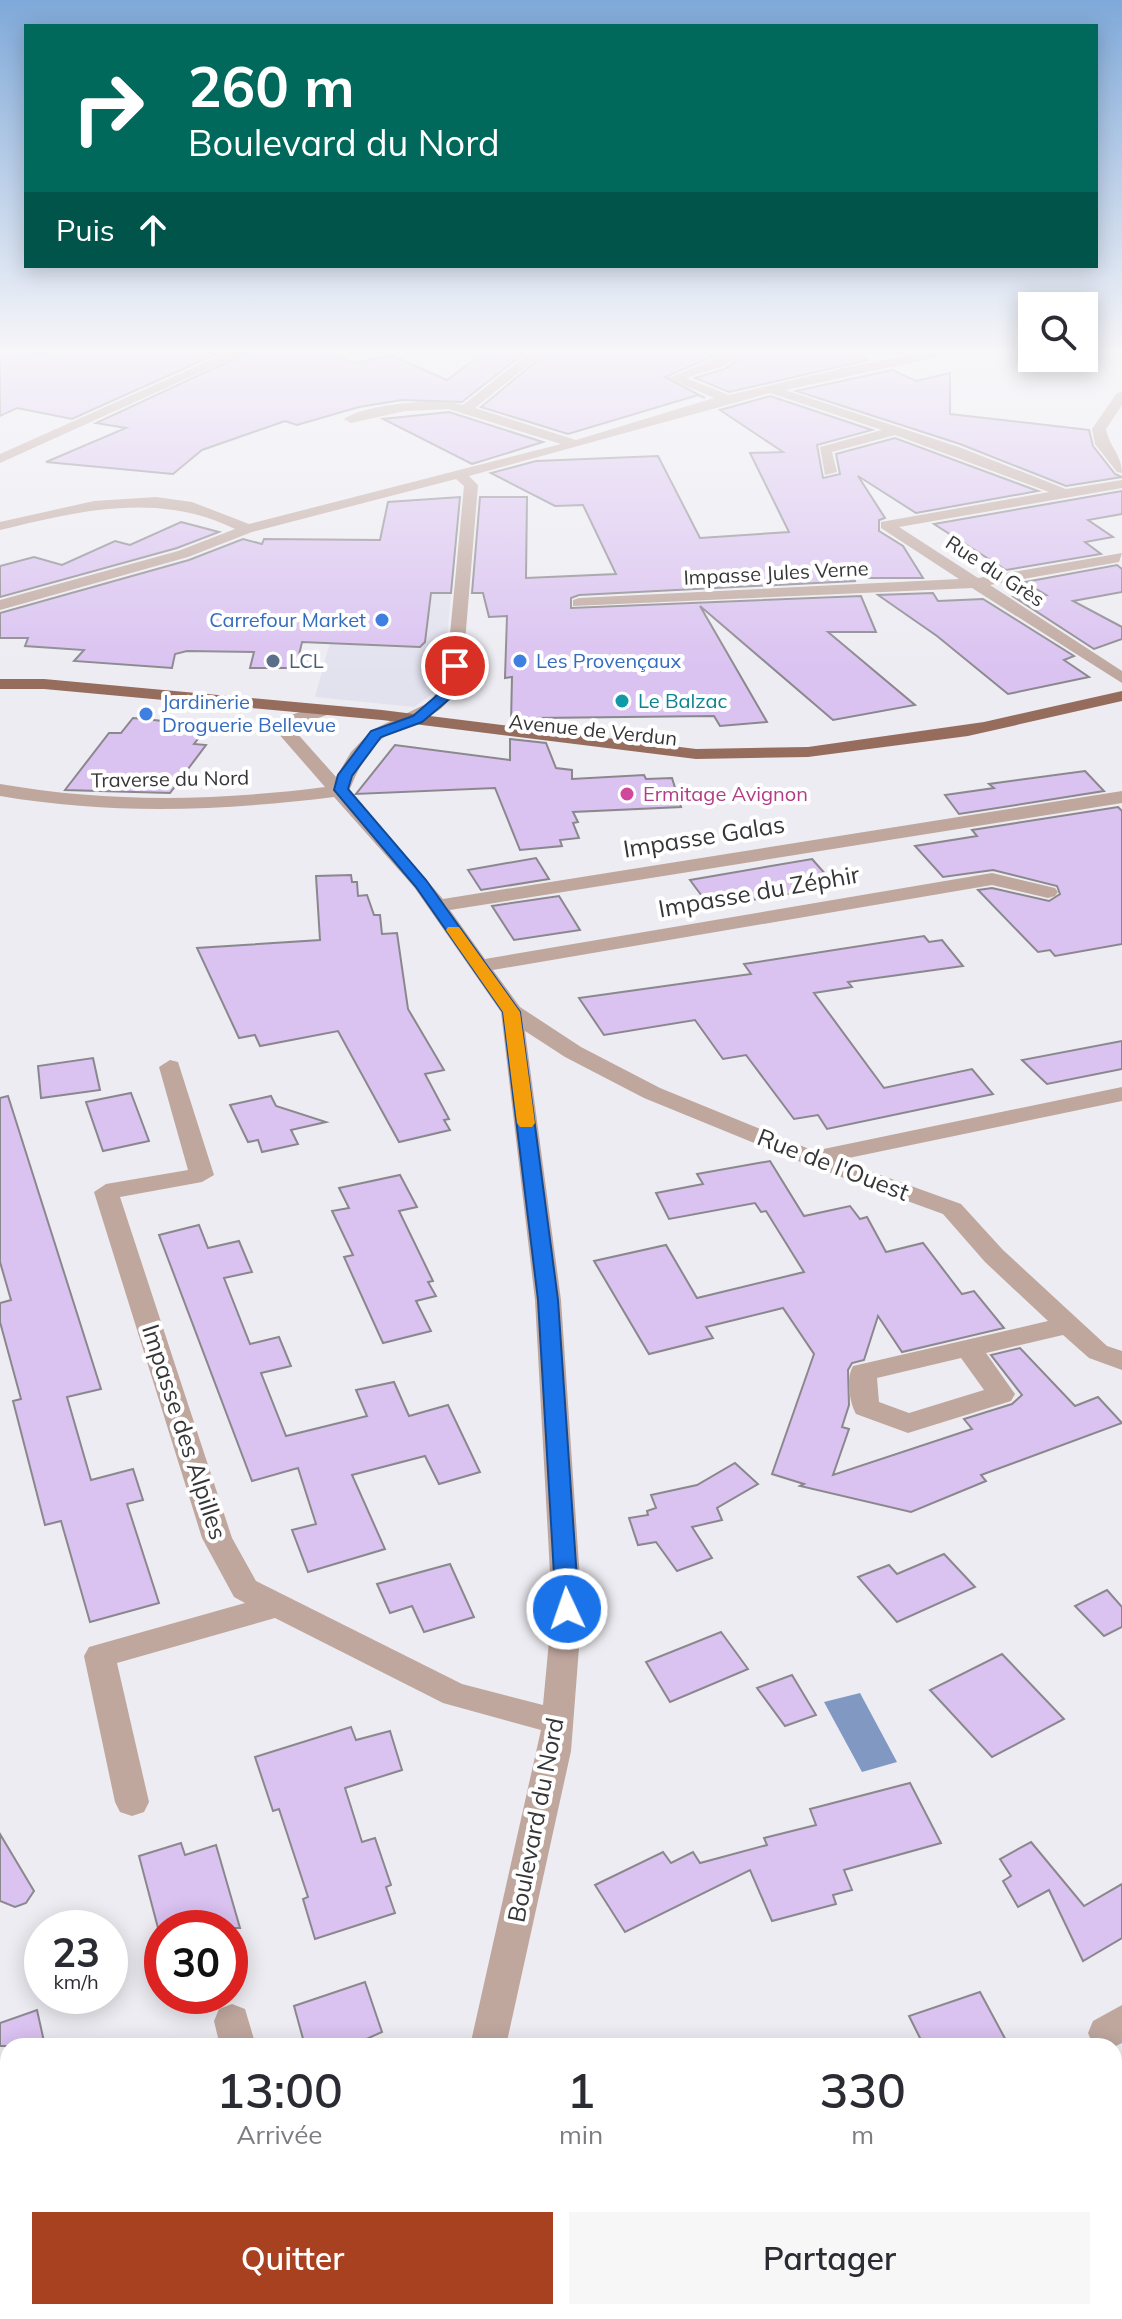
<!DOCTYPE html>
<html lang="fr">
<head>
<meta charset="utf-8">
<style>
  :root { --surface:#fff; --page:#f7f7f7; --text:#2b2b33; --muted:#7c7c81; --accent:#a84120 }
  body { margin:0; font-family:Mulish,sans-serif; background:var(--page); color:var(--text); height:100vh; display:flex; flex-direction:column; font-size:30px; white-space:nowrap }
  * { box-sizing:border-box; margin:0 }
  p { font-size:26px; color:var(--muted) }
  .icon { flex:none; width:44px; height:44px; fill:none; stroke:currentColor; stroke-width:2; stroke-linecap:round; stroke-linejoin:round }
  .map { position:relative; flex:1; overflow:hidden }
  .side { position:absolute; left:0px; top:2038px; width:1122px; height:282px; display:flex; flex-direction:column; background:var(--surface); border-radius:24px 24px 0 0; box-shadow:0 4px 20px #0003 }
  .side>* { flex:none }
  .banner { position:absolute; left:24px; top:24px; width:1074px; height:244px; border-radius:0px; box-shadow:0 4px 20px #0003; background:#00695c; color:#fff; overflow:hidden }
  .fabs { position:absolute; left:1018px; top:292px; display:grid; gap:16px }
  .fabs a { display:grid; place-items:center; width:80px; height:80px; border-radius:0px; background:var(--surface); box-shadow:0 4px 20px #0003; font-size:40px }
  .speed { position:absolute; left:24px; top:1910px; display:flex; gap:16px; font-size:40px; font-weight:700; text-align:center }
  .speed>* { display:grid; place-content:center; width:104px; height:104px; border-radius:50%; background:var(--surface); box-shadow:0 4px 20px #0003; line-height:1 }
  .speed small { font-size:20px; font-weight:400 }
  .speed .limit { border:12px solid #d22; background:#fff; color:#111 }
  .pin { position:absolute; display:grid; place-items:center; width:68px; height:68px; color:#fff; margin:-34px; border:4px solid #fff; border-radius:50%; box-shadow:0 2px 8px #0007 }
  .me { position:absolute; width:88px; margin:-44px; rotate:357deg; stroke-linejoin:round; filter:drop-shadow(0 0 6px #0008) }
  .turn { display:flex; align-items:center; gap:28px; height:168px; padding:0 32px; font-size:36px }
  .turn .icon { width:104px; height:104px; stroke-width:2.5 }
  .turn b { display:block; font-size:56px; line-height:68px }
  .then { display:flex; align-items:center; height:76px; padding:0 32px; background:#0003; gap:16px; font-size:30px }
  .eta { display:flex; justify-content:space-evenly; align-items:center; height:136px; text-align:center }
  .eta b { font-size:48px; font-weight:600; line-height:56px }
  .button { display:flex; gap:16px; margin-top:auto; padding:16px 32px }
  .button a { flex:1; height:92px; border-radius:0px; background:var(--accent); color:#fff; font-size:32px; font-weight:600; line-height:92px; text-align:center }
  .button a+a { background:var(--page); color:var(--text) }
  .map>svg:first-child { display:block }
</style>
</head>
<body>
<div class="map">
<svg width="1122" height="2319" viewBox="0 0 1122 2319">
  <rect width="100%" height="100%" fill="#edecf2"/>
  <path fill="#e2e2ef" d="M453,567L443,686L414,707L315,697L350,569Z"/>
  <path fill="#8198c3" d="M860,1693L897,1762L862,1772L824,1702Z"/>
  <g fill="#dac2f1" stroke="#8a888d" stroke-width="2">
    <path d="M0,350L61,355L69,350H225L72,419L17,408L0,416Z"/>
    <path d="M253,350H316L355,363L391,355L447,380L487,350H528L462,402L402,400L359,407L297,425L285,421L202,450L173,474L46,462L126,428L96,423Z"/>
    <path d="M550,350H728L665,377L705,398L698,395L568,434L481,407Z"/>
    <path d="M755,350H846L868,360L729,392L695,378L724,369Z"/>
    <path d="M892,370L916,381L950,373V414L1089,430L1093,446L1115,474L1122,477L1066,486L960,444L796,391Z"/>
    <path d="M770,396L872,430L817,445L823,478L840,474L836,454L895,438L1038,491L916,513L858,476L885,518L879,520V531L903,546L923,578H854L855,581L579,595L571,598V608L861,596L876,632H828L915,705L833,720L700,606L767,722L720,726L714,716L537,718L540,727L511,723L512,677L505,678L507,616L489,617L483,593H472L480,497H527L526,578L616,574L583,505L555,506L491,473L536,461L658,456L700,538L789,532L750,453L783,452L720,410Z"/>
    <path d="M449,412L543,442L472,464L383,419Z"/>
    <path d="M1122,491V514L1088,520L1113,537L1085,542L1101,554L1006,570L934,524Z"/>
    <path d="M460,497L451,593H431L425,642L420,647L302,642L296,668H250L254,652L187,651L175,654L172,668L74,661L84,650L25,646L28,638H0V613L189,560L243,539L262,544L264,539L380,540L388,502Z"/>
    <path d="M181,522L219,532L177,548L0,597V566L34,557L62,565L115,541L130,545Z"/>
    <path d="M1117,565L1122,569V592L1073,601L1122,627V639L1094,649L1014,597L1046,595L1025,582Z"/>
    <path d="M933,593L938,601L983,599L1074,656L1064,660L1089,677L1008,694L937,636L878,595Z"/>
    <path d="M133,718L205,725L202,728L206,729L194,744L206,745L170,793L65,790L109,733H121Z"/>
    <path d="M510,739L546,743L556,768L572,770V779L644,775L646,779L672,778L681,807L573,812L578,822L573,823L579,838L560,840L562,846L520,850L495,788L356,794L395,745L510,760Z"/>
    <path d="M1085,771L1104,791L959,814L945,795L994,788L989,784Z"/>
    <path d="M1118,807L1122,811V944L1055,956L1050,950L1038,952L978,890L992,888L1049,901L1060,894L1057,886L993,870L943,877L915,846L977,836L972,830Z"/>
    <path d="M536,858L549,879L481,890L468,870Z"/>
    <path d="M812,859L836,886L710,907L690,880Z"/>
    <path d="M351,875L352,882H357L358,896L367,895L374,915H380L382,934L397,933L408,1009L444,1070L425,1074L449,1119L444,1120L450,1130L399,1142L338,1031L260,1046L255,1035L239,1038L197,948L320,940L316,876Z"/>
    <path d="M559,896L580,930L514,940L492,906Z"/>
    <path d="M924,936L929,942L942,940L963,966L848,982L852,987L814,993L884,1088L972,1069L993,1094L827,1129L818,1115L794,1119L746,1055L723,1059L695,1020L604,1035L579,998L751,974L744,964Z"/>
    <path d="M1122,1041V1069L1047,1084L1022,1060Z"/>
    <path d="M93,1058L100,1090L41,1098L38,1066Z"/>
    <path d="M131,1093L149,1141L103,1151L86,1102Z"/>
    <path d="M8,1096L101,1389L67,1397L91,1480L133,1469L143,1500L127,1504L159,1603L90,1622L61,1521L45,1525L13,1401L21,1399L0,1322V1303L11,1300L0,1262V1098Z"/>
    <path d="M271,1096L276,1106L326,1122L291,1130L298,1144L262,1152L258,1140L248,1142L230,1105Z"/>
    <path d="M770,1161L804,1216L850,1206L860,1219L867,1217L886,1252L923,1243L962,1294L974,1291L1004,1328L902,1352L878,1316L864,1360L852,1363L848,1370L849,1405L842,1427L849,1429L833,1475L972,1429L964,1419L1012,1404L1022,1395L991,1355L1020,1348L1075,1406L1098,1397L1122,1423L981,1475L986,1481L911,1512L800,1486L804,1484L772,1474L814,1354L783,1308L706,1327L713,1338L649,1354L594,1261L666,1245L697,1298L804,1272L766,1211L761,1212L755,1203L669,1219L656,1193L703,1184L697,1174Z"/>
    <path d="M400,1175L417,1207L399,1211L433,1281L428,1282L436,1296L416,1301L431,1331L383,1343L344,1257L353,1255L332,1211L349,1208L339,1188Z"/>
    <path d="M199,1225L208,1248L239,1241L252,1272L224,1278L250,1344L279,1337L291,1366L261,1373L286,1436L367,1416L356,1390L394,1382L409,1416L448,1405L480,1472L439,1484L425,1456L352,1475L385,1549L308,1572L292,1530L316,1524L298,1468L252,1481L159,1235Z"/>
    <path d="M735,1463L758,1484L717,1508L722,1520L692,1527L712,1558L677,1571L656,1542L638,1545L629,1518L648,1515L647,1511L656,1508L651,1495L697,1485Z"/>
    <path d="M944,1554L975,1587L897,1622L858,1577L889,1565L897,1574Z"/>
    <path d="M450,1564L474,1617L424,1632L412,1606L390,1613L377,1584Z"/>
    <path d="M1107,1590L1122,1607V1627L1104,1636L1075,1606Z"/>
    <path d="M721,1632L748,1669L670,1702L646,1662Z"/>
    <path d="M1002,1654L1064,1719L992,1757L930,1690Z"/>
    <path d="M792,1675L816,1715L785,1726L757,1688Z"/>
    <path d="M351,1727L356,1740L390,1731L402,1770L345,1788L362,1842L375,1838L391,1885L386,1887L395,1913L315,1939L303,1899L308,1897L279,1809L273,1811L255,1757Z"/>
    <path d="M910,1783L941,1843L844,1870L852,1890L833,1895L836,1904L772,1921L750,1870L625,1932L595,1885L663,1852L671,1863L693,1852L700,1863L767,1845L764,1838L816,1825L810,1809Z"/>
    <path d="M0,1834L34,1891L26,1903L15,1907L0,1901Z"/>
    <path d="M1031,1842L1084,1906L1122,1884V1938L1083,1961L1049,1890L1018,1907L1003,1881L1011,1876L1000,1859Z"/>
    <path d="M181,1843L185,1855L216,1845L240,1928H158L139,1856Z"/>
    <path d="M365,1982L382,2032L364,2040L365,2046H305L294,2006Z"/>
    <path d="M980,1992L1009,2046H924L909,2016Z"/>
    <path d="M37,2010L45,2046H0V2023Z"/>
  </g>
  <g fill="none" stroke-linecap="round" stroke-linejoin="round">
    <g fill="#bfa79e" fill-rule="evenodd">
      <path d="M233,350H250L0,463V454Z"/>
      <path d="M533,350H547L475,408L576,440L714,398L668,378L736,350H752L723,366L686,378L729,395L857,365L942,350H970L785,390L959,447L1066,489L1122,480V488L899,527L978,578L1122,553L1119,562L990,585L1122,671V683L972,588L573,606V600L579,598L959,579L881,528V522L1049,492L895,435L832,452L837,472L825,475L820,447L882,430L770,393L469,476L478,485L463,666C445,731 424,706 383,738C366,752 357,772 349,791L443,899L1122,791V803L450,910L485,959L992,873L1055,888L1058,892L1055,896L1048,898L992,885L493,970L520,1007L581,1047L660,1088L814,1151L1122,1087V1101L839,1160L961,1204L1003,1250L1107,1346L1122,1351V1370L1089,1358L1063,1335L986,1353L1015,1394L1011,1401L908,1433L856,1414C849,1402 846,1377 853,1366L1048,1321L985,1262L943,1214L803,1163L644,1098L565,1057L525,1031L561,1300L582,1609L571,1751L506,2046H470L541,1730L443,1703L275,1618L117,1663L149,1802L144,1812L132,1816L120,1812L115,1802L84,1656L89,1647L245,1603L234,1597L202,1538L94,1192L106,1184L188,1170L159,1067L170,1060L178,1062L214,1175L202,1182L120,1197L232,1538L256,1581L462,1684L543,1705L552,1609L535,1300L501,1012L414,887L334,797C221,811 112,815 0,796V784C109,803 216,801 325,787L277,732L287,716L324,705L330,706V714L300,724L295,731L336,777L351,752L372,730L432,701L447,666L464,486L456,479L252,532L188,557L0,610V600L178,551L235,529C158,491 79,511 0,530V522L94,501L156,497L192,502L249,524L561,444L449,409L405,411L351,423L344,419C365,404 438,397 463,405ZM961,1358L984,1390L909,1413L879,1402L877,1378Z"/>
      <path d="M1122,392V405L1106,429C1109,446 1122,455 1122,473L1117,472L1095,444L1092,429L1117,393Z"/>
      <path d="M232,2004L245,2009L256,2046H220L214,2021L219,2009Z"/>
      <path d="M1122,2005V2043L1114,2047L1093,2045L1088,2033L1093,2021Z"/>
      <path d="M408,2312H448L446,2319H406Z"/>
    </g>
    <path fill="#966c5d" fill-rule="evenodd" d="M0,679H44L382,710L696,749L808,747L984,722L1122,691V701L968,736L808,757L696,759L382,720L44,689H0Z"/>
  </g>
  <linearGradient id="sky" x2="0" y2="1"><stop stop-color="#7fa9d9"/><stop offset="0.52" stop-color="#f7f6f9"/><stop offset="1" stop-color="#f7f6f9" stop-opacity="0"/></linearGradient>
  <rect width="1122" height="675" fill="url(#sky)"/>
  <path fill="#1a73e8" stroke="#114b97" stroke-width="2" d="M455,662L461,666L453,696L422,722L381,737L352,776L348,789L426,880L520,1012L558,1300L579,1609L575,1615H559L556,1609L538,1300L503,1012L416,887L334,790L338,775L371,731L413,716L442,691L448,666Z"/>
  <path fill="#f59e0b" d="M448,927H459L520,1012L535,1123L532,1127H520L517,1123L503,1012L446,930Z"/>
  <g fill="#3f7fe0" stroke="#fff" stroke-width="3">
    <circle cx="382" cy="620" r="8"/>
    <circle cx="520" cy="661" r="8"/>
    <circle cx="146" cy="714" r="8"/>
  </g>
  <circle fill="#5c6f8a" stroke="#fff" stroke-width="3" cx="273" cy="661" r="8"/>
  <circle fill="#0f9aa8" stroke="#fff" stroke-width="3" cx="622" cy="701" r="8"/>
  <circle fill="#d1479c" stroke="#fff" stroke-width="3" cx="627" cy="794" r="8"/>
  <g text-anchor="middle" stroke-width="8" stroke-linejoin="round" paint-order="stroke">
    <g font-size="20" fill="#363638" stroke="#fff">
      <text transform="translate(995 571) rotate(33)" y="7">Rue du Grès</text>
      <text transform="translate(776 573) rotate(-3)" y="7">Impasse Jules Verne</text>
      <text transform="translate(593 730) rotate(6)" y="7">Avenue de Verdun</text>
      <text transform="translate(170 779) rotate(-1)" y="7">Traverse du Nord</text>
    </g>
    <g font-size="20" fill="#366cbe" stroke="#fff" text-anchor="start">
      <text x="366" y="627" text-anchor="end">Carrefour Market</text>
      <text x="536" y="668">Les Provençaux</text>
      <text x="162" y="709">Jardinerie<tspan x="162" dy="23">Droguerie Bellevue</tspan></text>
    </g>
    <g font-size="20" fill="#4e5e75" stroke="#fff" text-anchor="start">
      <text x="289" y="668">LCL</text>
    </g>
    <g font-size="20" fill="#0d838f" stroke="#fff" text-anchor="start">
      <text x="638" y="708">Le Balzac</text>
    </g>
    <g font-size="20" fill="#b23c85" stroke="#fff" text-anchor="start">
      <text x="643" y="801">Ermitage Avignon</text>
    </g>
    <g font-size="24" fill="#363638" stroke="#fff">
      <text transform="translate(704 837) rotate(-9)" y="8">Impasse Galas</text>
      <text transform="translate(759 892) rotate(-10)" y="8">Impasse du Zéphir</text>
      <text transform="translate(833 1165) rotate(21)" y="8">Rue de l'Ouest</text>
      <text transform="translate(184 1432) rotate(72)" y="8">Impasse des Alpilles</text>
      <text transform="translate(536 1820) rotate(-79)" y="8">Boulevard du Nord</text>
    </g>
  </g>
</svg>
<div class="fabs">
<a><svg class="icon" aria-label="search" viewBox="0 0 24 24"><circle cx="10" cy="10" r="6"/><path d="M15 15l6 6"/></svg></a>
</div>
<div class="speed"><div>23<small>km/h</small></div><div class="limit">30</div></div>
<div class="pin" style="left:455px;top:666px;background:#d93025"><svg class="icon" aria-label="arrive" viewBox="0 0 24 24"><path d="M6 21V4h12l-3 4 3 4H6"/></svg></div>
<svg class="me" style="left:567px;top:1609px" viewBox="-20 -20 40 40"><circle r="17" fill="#1a73e8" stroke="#fff" stroke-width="3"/><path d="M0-11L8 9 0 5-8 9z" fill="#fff"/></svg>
<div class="banner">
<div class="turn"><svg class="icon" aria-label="right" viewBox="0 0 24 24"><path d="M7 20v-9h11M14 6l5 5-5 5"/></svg><div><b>260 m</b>Boulevard du Nord</div></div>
<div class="then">Puis<svg class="icon" aria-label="ahead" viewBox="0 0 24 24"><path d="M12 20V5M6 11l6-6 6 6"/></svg></div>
</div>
<section class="side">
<div class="eta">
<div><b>13:00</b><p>Arrivée</p></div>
<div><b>1</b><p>min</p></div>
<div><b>330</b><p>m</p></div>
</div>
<div class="button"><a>Quitter</a><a>Partager</a></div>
</section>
</div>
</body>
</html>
